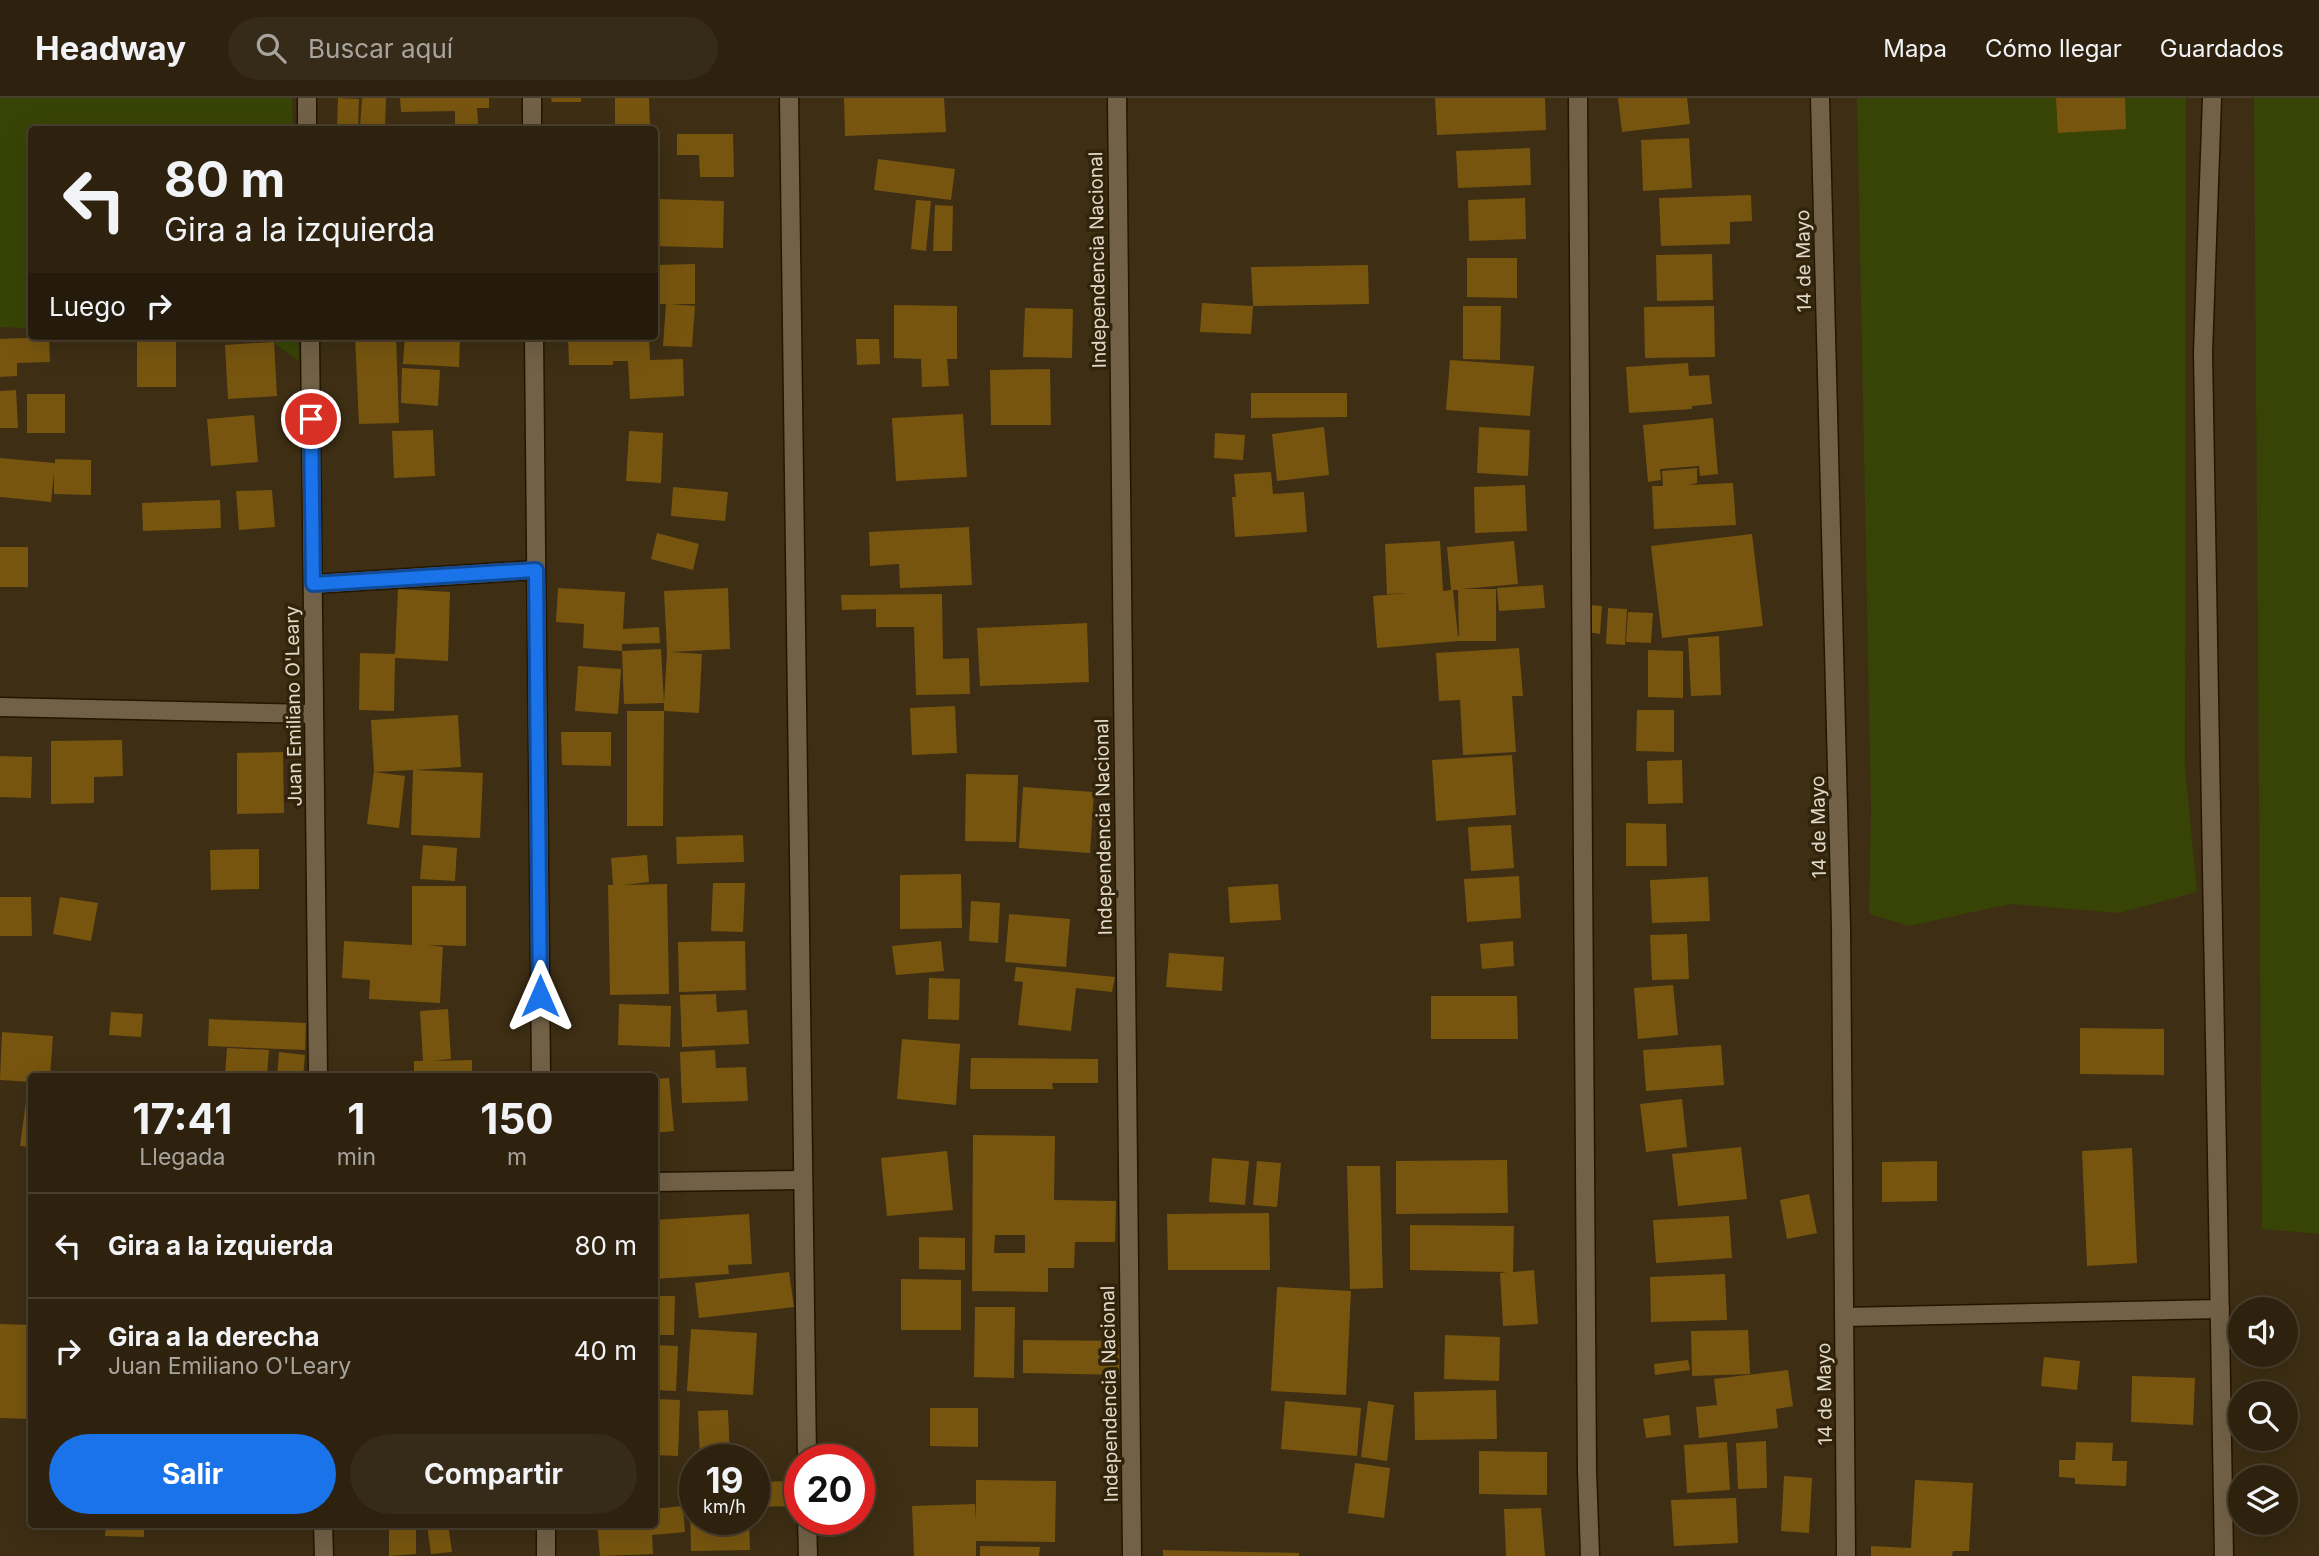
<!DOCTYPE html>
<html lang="es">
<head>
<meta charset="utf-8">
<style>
  :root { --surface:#2e220f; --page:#362a18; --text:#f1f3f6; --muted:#a7a49e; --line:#493f2f; --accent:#1a73e8 }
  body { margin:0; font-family:Inter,sans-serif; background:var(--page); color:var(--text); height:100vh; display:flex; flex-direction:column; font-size:26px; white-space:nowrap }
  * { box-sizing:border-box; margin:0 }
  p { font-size:23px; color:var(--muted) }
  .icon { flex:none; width:38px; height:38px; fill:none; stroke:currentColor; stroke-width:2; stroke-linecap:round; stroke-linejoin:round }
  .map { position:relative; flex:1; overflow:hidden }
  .details { position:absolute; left:28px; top:975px; width:630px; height:455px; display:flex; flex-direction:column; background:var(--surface); border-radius:7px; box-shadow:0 7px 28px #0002,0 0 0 2px var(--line) }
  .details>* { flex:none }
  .banner { position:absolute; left:28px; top:28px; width:630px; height:214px; border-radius:7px; box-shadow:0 7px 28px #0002,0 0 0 2px var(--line); background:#2e220f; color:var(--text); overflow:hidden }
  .buttons { position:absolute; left:2228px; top:1199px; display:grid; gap:14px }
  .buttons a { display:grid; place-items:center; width:70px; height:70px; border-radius:50%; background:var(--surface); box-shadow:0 7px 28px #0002,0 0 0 2px var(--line); font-size:35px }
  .speed { position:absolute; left:679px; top:1346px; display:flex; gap:14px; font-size:35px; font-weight:700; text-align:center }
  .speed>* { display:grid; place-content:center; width:91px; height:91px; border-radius:50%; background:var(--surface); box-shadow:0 7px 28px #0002,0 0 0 2px var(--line); line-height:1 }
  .speed small { font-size:18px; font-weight:400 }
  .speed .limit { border:10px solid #d22; background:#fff; color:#111 }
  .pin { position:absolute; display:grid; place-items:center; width:60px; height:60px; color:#fff; margin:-30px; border:4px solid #fff; border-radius:50%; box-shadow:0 2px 7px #0007 }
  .me { position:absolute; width:77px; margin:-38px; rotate:0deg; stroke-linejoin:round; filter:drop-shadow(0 0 5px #0008) }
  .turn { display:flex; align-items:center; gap:24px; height:147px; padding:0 21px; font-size:32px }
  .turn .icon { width:91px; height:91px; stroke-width:2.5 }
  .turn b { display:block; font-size:49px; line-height:60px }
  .then { display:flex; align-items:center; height:66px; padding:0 21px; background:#0003; gap:14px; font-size:26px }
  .eta { display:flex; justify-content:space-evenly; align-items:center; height:119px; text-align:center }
  .eta b { font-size:42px; font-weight:700; line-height:49px }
  .action { display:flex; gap:14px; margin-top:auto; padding:14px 21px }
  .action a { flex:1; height:80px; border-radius:42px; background:var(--accent); color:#fff; font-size:28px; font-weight:700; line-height:80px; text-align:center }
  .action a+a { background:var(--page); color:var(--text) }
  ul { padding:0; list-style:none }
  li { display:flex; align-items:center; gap:21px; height:105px; padding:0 21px; border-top:2px solid var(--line) }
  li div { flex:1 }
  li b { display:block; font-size:26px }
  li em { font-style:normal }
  header { display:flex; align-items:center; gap:42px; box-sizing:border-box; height:98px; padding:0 35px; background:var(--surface); border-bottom:2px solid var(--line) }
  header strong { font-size:33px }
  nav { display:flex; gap:38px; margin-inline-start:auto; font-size:24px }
  .search { width:490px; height:63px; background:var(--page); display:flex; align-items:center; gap:18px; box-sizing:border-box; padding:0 24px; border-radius:38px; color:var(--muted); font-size:26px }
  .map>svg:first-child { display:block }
</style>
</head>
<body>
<header>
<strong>Headway</strong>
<div class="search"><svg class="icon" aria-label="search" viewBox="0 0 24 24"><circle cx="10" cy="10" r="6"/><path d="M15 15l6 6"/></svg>Buscar aquí</div>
<nav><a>Mapa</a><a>Cómo llegar</a><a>Guardados</a></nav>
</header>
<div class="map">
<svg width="2319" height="1458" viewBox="0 0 2319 1458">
  <rect width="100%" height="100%" fill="#3d2e14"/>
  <g fill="#384405">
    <path d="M0,0H292L293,31L32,32L31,225L25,230L0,229Z"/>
    <path d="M1857,0H2186L2185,669L2197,794L2119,815L2010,806L1909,828L1869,816L1871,710Z"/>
    <path d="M2254,0H2319V1136L2262,1131Z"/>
    <path d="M264,238H298L299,263Z"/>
  </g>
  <g fill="#77550f" fill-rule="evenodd">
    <path d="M338,0L359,1L358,32H337Z"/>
    <path d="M362,0H386L385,30L360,29Z"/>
    <path d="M400,0H489V10H477L478,26H455V13L401,14Z"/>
    <path d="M551,0H581V4H552Z"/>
    <path d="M615,0H649L650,32H615Z"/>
    <path d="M844,0H944L946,34L845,38Z"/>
    <path d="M1435,0H1545L1546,32L1437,37Z"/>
    <path d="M1618,0H1687L1690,26L1622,34Z"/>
    <path d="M2056,0H2125L2126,31L2058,35Z"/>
    <path d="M677,36H733L734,79H700L699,57H677Z"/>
    <path d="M1689,40L1692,90L1643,93L1641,42Z"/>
    <path d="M1530,50L1531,87L1458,90L1456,53Z"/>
    <path d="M878,61L955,71L951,102L874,92Z"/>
    <path d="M1751,97L1752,123L1730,124V146L1661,148L1659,100Z"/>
    <path d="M1525,100L1526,141L1469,143L1468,102Z"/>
    <path d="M656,101L724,103L723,150L655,148Z"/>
    <path d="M916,102L931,103L926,153L911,151Z"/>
    <path d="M935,107L953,108L952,153H933Z"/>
    <path d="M1712,156L1713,202L1657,203L1656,157Z"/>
    <path d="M1467,160H1517V200L1467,199Z"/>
    <path d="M695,166V206H670L695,208L692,249L663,248L666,206H659L658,167Z"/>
    <path d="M1368,167L1369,206L1253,208L1251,169Z"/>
    <path d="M1202,205L1253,208L1251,236L1200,234Z"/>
    <path d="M894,207L957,208V261H947L949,288L922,289L921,261L894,260Z"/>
    <path d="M1463,208H1501L1500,262L1463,261Z"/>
    <path d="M1714,208L1715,259L1645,260L1644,209Z"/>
    <path d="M1025,210L1073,211L1072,260L1023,259Z"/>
    <rect x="137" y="238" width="39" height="51"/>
    <path d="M355,238H396L399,325L359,326Z"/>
    <path d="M405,238H460L459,269L403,266Z"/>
    <path d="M568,238H649L650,262L683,261L684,298L630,301L628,263H613V267H569Z"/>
    <path d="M49,239L50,264L17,265V278L0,279V241Z"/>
    <path d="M856,241H879L880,266L857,267Z"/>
    <path d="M274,244L277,298L228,301L225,247Z"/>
    <path d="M1450,262L1534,268L1530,318L1446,312Z"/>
    <path d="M1688,265L1689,278L1709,277L1712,306L1692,308V311L1629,315L1626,269Z"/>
    <path d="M402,270L440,272L438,308L401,305Z"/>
    <path d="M1050,271L1051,327H991L990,272Z"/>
    <path d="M16,292L18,330H0V293Z"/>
    <path d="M1251,295H1347V319L1251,320Z"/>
    <rect x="27" y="296" width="38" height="39"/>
    <path d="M963,316L967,379L896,383L892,320Z"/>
    <path d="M254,317L258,364L211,368L207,321Z"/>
    <path d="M1713,320L1718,376L1700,378L1699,368L1660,371L1661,382L1648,384L1643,327Z"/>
    <path d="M1324,329L1329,377L1277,383L1272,336Z"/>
    <path d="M1479,329L1530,332L1528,378L1477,375Z"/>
    <path d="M433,332L435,378L394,380L392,333Z"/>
    <path d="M629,333L663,335L661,385L626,383Z"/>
    <path d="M1215,335L1245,337L1243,362L1214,360Z"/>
    <path d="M0,360L55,365V361L91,362V397L54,396V375L51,404L0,399Z"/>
    <path d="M1697,370V385L1688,387L1733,385L1736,427L1654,431L1652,388H1663L1662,373Z"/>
    <path d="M1271,374L1273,396L1304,394L1307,434L1235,439L1232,399H1236L1234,376Z"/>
    <path d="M1525,387L1527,433L1475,435L1474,389Z"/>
    <path d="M673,389L728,394L725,423L671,418Z"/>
    <path d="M272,392L275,429L239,432L236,393Z"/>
    <path d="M220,402L221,430L143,433L142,405Z"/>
    <path d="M969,429L972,487L900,490L899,466L870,468L869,434Z"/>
    <path d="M657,435L699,446L693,472L651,461Z"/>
    <path d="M1752,436L1763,528L1662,540L1651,448Z"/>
    <path d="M1440,443L1443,493L1451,492L1447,449L1514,443L1518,486L1462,491H1496V543H1459L1377,550L1373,498L1407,495L1387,496L1385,446ZM1453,492H1458L1459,538H1458Z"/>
    <rect x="0" y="449" width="28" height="40"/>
    <path d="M1543,487L1545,510L1499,513L1497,490Z"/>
    <path d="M558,490L625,494L623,531L659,529L660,545L622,546V553L661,551L664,605L667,554L664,493L728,490L730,551L670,554L702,556L699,615L664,613V605L624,606L622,553L583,550L584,526L556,524Z"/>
    <path d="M398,491L450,494L448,563L395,560L394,613L359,612L360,555L395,556Z"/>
    <path d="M942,496L943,561L969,560L970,596L916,597L914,529H876V511L842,512L841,497Z"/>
    <path d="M1590,507L1602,508L1600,536L1588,534Z"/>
    <path d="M1608,510L1627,511L1625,547L1606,546Z"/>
    <path d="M1628,514L1653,515L1651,545L1626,544Z"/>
    <path d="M1087,525L1089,584L980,588L977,530Z"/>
    <path d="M1719,538L1721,597L1691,598L1688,540Z"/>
    <path d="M1519,550L1523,598H1512L1516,654L1463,657L1460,602L1439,603L1436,555Z"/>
    <path d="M1648,552L1683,553V600L1648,599Z"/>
    <path d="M578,568L621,571L618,616L575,613Z"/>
    <path d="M955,608L957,655L912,657L910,610Z"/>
    <path d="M1637,612H1674V654L1636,653Z"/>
    <path d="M627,613H664L663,728H627Z"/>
    <path d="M458,617L461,669L415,672L483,675L480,740L411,737L413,672L374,674L405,678L399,730L367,726L374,673L371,622Z"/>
    <path d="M561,634H611V668L562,667Z"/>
    <path d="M122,642L123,678L94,679V705L51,706V643Z"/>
    <path d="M283,654L284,715L237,716V655Z"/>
    <path d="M1512,657L1516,717L1436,723L1432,662Z"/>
    <path d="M0,658L32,659L31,700L0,699Z"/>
    <path d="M1682,662L1683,705L1648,706L1647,663Z"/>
    <path d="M966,676L1018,677L1016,744L965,743Z"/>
    <path d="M1023,689L1094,694L1090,755L1019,750Z"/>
    <path d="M1626,725L1666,726L1667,768H1626Z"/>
    <path d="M1511,727L1514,770L1471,773L1468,729Z"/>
    <path d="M743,737L744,764L677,766L676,739Z"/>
    <path d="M423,747L457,750L455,783L420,781Z"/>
    <path d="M259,751V791L211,792L210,752Z"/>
    <path d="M647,757L649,784L623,787L667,786L669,896L610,897L608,787H613L611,760Z"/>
    <path d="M961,776L962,830L900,831V777Z"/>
    <path d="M1519,778L1521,820L1467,824L1464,781Z"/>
    <path d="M1708,779L1710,823L1652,825L1650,782Z"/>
    <path d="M713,785H745L743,834L711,833Z"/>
    <path d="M1278,786L1281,822L1230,825L1228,789Z"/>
    <path d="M412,788H466V848L428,847L443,849L440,905L369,901L370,882L342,880L344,843L412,847Z"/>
    <path d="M0,799H31L32,838H0Z"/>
    <path d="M60,799L98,805L91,843L53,836Z"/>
    <path d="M971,803L1000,805L998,845L969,843Z"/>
    <path d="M1009,816L1070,821L1066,869L1005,864Z"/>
    <path d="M1687,836L1689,881L1652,882L1650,837Z"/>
    <path d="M745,843L746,892L679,894L678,844Z"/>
    <path d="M941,843L944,873L896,877L892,848Z"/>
    <path d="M1513,843L1514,868L1482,871L1480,846Z"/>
    <path d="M1169,855L1224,859L1222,893L1166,889Z"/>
    <path d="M1016,869L1115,879L1112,894L1076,890L1071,933L1018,927L1023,884L1014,883Z"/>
    <path d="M929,880L960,881L959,922L928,921Z"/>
    <path d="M1673,887L1678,937L1638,941L1634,890Z"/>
    <path d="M716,896L717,914L747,912L749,946L682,949L680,897Z"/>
    <path d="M1431,898H1517L1518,941H1431Z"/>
    <path d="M619,906L671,908L670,949L618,947Z"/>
    <path d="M448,911L451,961L433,963L472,962V978H414V963H423L420,913Z"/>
    <path d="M111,914L143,916L141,939L109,937Z"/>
    <path d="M209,921L306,925L305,952L208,948Z"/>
    <path d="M2080,930L2164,931V977L2080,976Z"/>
    <path d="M2,934L53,938L50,978H32V984L0,982Z"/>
    <path d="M902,941L960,946L956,1007L897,1001Z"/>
    <path d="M1721,947L1724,987L1646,993L1643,952Z"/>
    <path d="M227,950L269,952L267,978H225Z"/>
    <path d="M715,952L716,970L746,969L748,1003L682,1005L680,954Z"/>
    <path d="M279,954L305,957L303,978H277Z"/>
    <path d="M971,960L1098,961V985H1052L1053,991H970Z"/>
    <path d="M669,980L674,1033L654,1035V981Z"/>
    <path d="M1682,1001L1687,1049L1646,1054L1640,1006Z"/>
    <path d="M26,1004L32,1005V1049L20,1048Z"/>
    <path d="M973,1037L1055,1038L1054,1102L1116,1103L1115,1144H1075L1074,1170H1048V1194L972,1193ZM995,1137H1025V1155H994Z"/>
    <path d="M1741,1049L1747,1101L1678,1108L1672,1056Z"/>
    <path d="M2132,1050L2137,1165L2087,1168L2082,1053Z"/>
    <path d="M947,1053L953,1112L887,1118L881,1060Z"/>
    <path d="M1212,1060L1249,1063L1245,1107L1209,1104Z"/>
    <path d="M1507,1062L1508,1115L1396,1116V1063Z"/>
    <path d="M1257,1063L1281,1065L1277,1109L1253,1107Z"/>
    <path d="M1937,1063V1103L1882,1104V1064Z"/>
    <path d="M1347,1068H1380L1383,1190L1350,1191Z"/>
    <path d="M1809,1096L1817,1135L1787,1141L1780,1102Z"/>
    <path d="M1269,1115L1270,1172H1168L1167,1116Z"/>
    <path d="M749,1116L752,1166L728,1167L729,1176L654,1181V1122Z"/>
    <path d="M1729,1118L1732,1160L1656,1165L1653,1122Z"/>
    <path d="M1410,1127L1514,1128L1513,1174L1534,1172L1538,1226L1503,1228L1500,1175L1507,1174L1410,1172Z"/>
    <path d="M919,1139L965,1140V1172L919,1171Z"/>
    <path d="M789,1174L794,1209L699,1220L695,1185Z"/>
    <path d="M1725,1176L1727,1222L1651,1224L1650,1179Z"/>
    <path d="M901,1181L961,1182V1232H901Z"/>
    <path d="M1277,1189L1351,1193L1346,1297L1271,1293Z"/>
    <path d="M654,1198H675L674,1237H654Z"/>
    <path d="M975,1209H1015L1014,1280L974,1279Z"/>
    <path d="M0,1226L31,1227L29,1294H32V1321L0,1320Z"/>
    <path d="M691,1231L757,1235L753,1297L687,1293Z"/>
    <path d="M1748,1232L1750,1276L1692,1278L1691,1233Z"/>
    <path d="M1445,1237L1500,1239L1499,1283L1444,1281Z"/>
    <path d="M1023,1242L1129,1243L1128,1277L1023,1275Z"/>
    <path d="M654,1247L678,1248L676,1293L654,1292Z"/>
    <path d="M2044,1259L2080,1263L2077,1292L2041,1288Z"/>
    <path d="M1688,1262L1690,1272L1655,1277L1654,1266Z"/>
    <path d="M1788,1272L1793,1308L1776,1311L1778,1330L1699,1340L1696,1309L1717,1307L1714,1281Z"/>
    <path d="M2132,1278L2195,1280L2193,1327L2131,1324Z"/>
    <path d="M1496,1292L1497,1341L1415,1342L1414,1294Z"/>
    <path d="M654,1301L680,1302L678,1358L654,1357Z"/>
    <path d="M1285,1303L1361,1310L1357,1358L1281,1351Z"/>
    <path d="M1368,1303L1394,1307L1387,1363L1361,1359Z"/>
    <path d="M930,1310H978V1349L930,1348Z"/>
    <path d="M728,1312L730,1362H700L698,1313Z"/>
    <path d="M1669,1317L1671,1337L1646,1340L1643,1321Z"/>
    <path d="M1766,1343L1767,1390L1738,1391L1736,1345Z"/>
    <path d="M1727,1344L1730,1392L1687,1395L1684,1347Z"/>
    <path d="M2076,1344L2113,1345L2112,1363H2127L2126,1388L2075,1386V1380L2059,1379V1362H2075Z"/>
    <path d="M1479,1353L1547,1354V1397L1479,1396Z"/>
    <path d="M1355,1365L1390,1370L1384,1420L1348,1415Z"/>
    <path d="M1784,1378L1812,1380L1809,1435L1781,1433Z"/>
    <path d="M976,1382L1056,1383L1055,1444L976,1443V1458H914L912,1408L975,1406L976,1422Z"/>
    <path d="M1915,1382L1973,1385L1969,1453H1953L1952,1458H1871V1448L1911,1450Z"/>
    <path d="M795,1383L796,1408L754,1409V1384Z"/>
    <path d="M1736,1400L1738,1445L1674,1448L1671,1402Z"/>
    <path d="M683,1408L685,1434L652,1437L653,1456L600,1458L597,1426H654V1411Z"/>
    <path d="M690,1410H695V1421H749L750,1452L691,1453Z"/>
    <path d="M1541,1410L1545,1458H1506L1504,1411Z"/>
    <path d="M106,1426H144V1439L105,1438Z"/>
    <path d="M389,1426H416V1456L389,1458Z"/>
    <path d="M448,1426L452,1454L431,1456L427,1427Z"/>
    <path d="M980,1448L1040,1449L1039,1458H980Z"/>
    <path d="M1163,1452L1299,1455V1458H1163Z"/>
  </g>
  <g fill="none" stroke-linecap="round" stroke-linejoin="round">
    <g stroke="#231600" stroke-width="21">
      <g id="lane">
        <path d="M532,0V32"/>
        <path d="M789,0L807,1362"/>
        <path d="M534,238L541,978"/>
        <path d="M313,486L536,472"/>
        <path d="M654,1084L803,1082"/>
        <path d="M1844,1219L2220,1211"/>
        <path d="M807,1421L808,1458"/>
        <path d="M546,1426V1458"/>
      </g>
    </g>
    <g stroke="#231600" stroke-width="21">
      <g id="street">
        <path d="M307,0V32"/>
        <path d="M1117,0L1132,1458"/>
        <path d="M1578,0L1587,1373L1590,1458"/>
        <path d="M1820,0L1841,829L1846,1458"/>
        <path d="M2212,0L2203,255L2224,1458"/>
        <path d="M310,238L318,978"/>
        <path d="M0,609L314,616"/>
        <path d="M323,1426L324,1458"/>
      </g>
    </g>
    <use href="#lane" stroke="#726146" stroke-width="18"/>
    <use href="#street" stroke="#726146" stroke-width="18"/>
  </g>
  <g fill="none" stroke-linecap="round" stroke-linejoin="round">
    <g stroke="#114b97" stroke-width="18">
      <path id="route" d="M311,321L313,486L536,472L540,898"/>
    </g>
    <use href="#route" stroke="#1a73e8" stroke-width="12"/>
  </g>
  <g text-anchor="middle" stroke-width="7" stroke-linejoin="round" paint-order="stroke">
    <g font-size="19" fill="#e2d9ca" stroke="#32240a">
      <text transform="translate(1097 162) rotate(-91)" y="7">Independencia Nacional</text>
      <text transform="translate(1803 163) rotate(-91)" y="7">14 de Mayo</text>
      <text transform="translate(293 608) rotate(-91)" y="7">Juan Emiliano O'Leary</text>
      <text transform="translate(1103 729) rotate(-91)" y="7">Independencia Nacional</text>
      <text transform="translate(1818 729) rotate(-91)" y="7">14 de Mayo</text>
      <text transform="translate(1109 1296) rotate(-91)" y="7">Independencia Nacional</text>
      <text transform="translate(1824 1296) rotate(-91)" y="7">14 de Mayo</text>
    </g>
  </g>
</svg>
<div class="buttons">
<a><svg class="icon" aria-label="sound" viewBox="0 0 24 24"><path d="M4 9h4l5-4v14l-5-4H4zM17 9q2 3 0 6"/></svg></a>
<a><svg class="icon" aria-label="search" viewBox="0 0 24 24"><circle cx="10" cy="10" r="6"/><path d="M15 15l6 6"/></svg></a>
<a><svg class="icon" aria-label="layers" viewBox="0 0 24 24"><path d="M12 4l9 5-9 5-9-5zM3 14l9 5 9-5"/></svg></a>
</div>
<div class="speed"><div>19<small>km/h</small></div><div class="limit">20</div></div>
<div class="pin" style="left:311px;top:321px;background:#d93025"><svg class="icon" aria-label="arrive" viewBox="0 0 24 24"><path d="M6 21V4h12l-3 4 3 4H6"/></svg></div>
<svg class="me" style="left:540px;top:898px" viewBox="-20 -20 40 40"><path d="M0-17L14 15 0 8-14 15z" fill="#1a73e8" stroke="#fff" stroke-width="4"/></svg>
<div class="banner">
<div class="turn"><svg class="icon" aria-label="left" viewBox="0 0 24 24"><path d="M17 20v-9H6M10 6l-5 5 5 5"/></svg><div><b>80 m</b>Gira a la izquierda</div></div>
<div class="then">Luego<svg class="icon" aria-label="right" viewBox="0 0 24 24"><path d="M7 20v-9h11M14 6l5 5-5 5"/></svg></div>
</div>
<section class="details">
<div class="eta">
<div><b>17:41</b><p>Llegada</p></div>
<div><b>1</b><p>min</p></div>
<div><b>150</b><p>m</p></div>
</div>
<ul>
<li><svg class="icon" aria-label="left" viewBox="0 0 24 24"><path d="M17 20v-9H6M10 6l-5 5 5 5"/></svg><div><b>Gira a la izquierda</b></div><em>80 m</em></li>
<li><svg class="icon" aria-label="right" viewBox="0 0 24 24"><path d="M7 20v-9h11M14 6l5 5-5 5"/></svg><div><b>Gira a la derecha</b><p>Juan Emiliano O'Leary</p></div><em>40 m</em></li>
</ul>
<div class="action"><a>Salir</a><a>Compartir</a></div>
</section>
</div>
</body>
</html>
